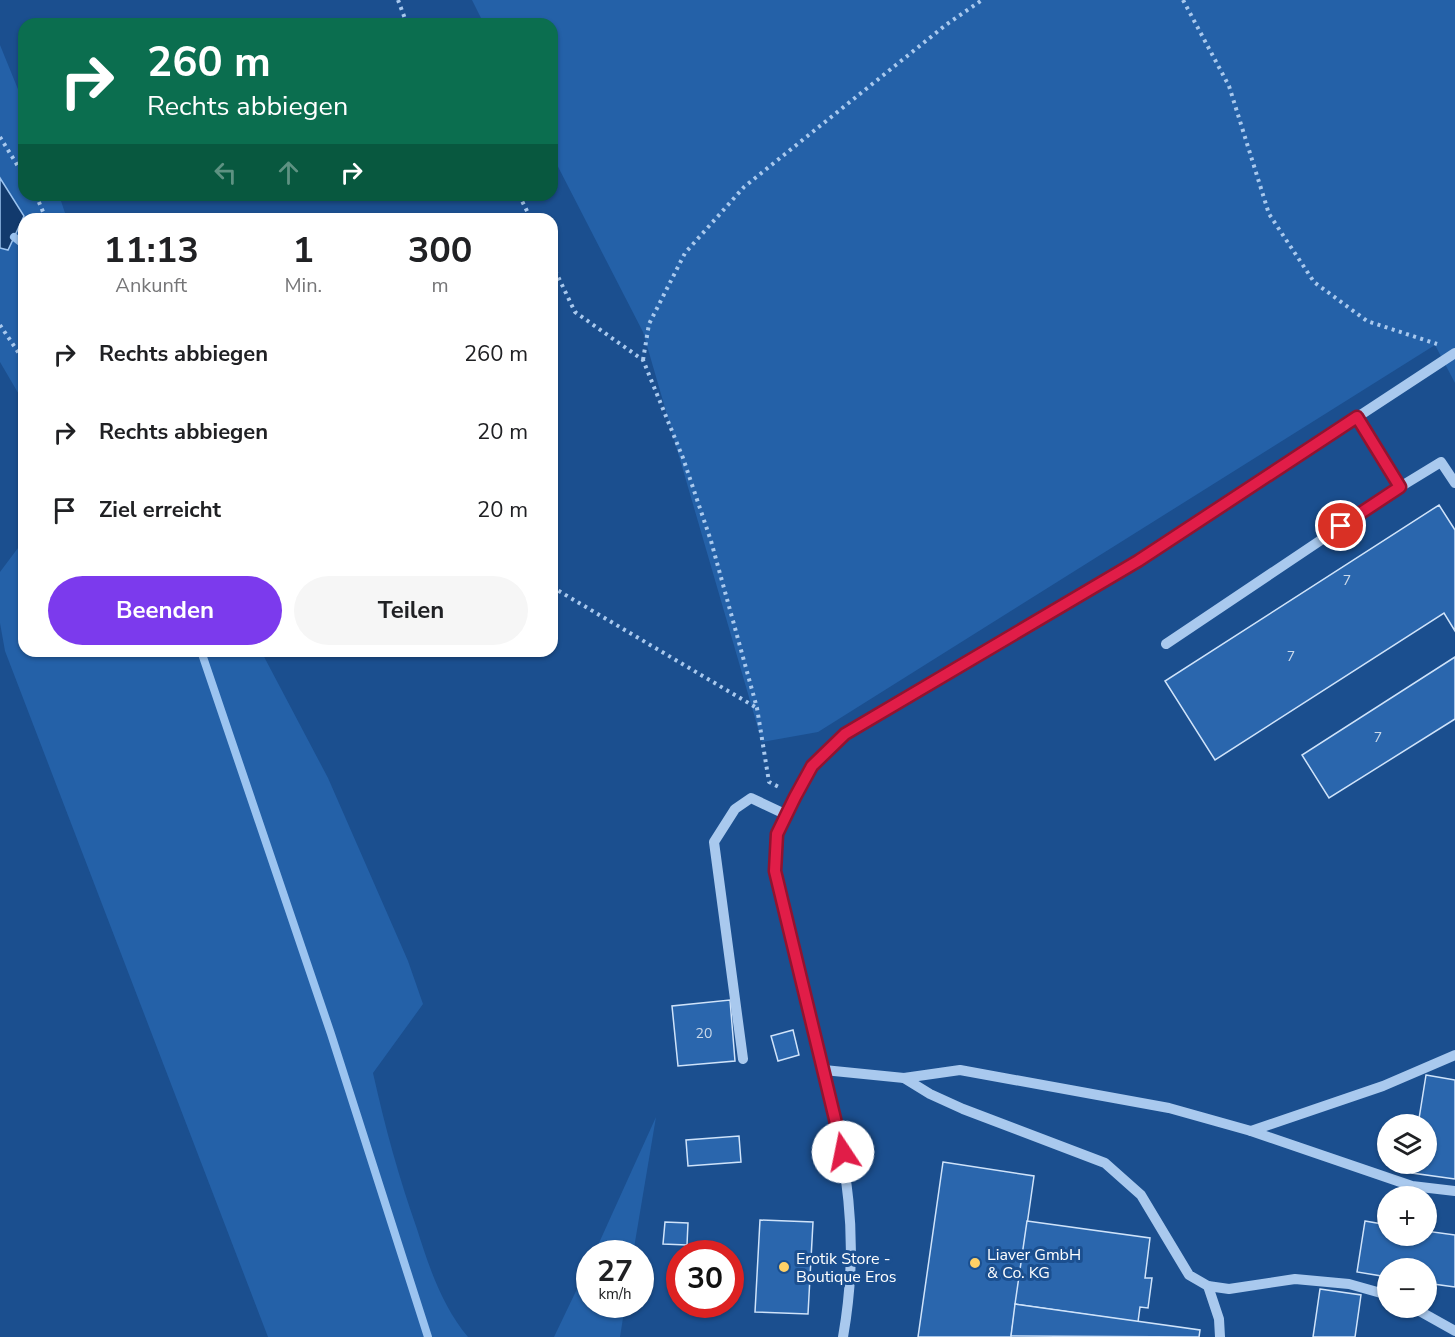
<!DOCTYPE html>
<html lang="de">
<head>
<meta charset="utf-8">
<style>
  :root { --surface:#fff; --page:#f6f6f6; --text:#202124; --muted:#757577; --accent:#7c3aed }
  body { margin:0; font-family:"Nunito Sans",sans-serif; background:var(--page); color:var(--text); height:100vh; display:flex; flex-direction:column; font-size:22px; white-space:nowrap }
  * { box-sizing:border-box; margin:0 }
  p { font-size:20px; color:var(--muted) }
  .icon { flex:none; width:33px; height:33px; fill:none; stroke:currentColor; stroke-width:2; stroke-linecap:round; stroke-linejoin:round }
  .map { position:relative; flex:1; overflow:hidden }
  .side { position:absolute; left:18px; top:213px; width:540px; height:444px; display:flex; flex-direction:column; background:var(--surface); border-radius:18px; box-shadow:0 2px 4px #0004 }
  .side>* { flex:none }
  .banner { position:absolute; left:18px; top:18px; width:540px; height:183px; border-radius:18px; box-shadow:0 2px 4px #0004; background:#0b6e4f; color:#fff; overflow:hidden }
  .fabs { position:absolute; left:1377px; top:1114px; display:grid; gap:12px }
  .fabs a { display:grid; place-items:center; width:60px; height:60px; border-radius:50%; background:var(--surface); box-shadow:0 2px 4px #0004; font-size:30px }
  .speed { position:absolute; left:576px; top:1240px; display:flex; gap:12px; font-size:30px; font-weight:700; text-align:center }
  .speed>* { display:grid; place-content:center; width:78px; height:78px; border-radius:50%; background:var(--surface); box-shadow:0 2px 4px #0004; line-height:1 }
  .speed small { font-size:15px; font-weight:400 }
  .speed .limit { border:9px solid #d22; background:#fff; color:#111 }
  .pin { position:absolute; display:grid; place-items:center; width:51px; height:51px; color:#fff; margin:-26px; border:3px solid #fff; border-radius:50%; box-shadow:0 2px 6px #0007 }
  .me { position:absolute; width:66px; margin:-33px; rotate:349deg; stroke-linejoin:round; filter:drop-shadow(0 0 4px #0008) }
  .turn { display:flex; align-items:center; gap:21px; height:126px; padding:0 30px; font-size:27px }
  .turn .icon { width:78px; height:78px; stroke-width:2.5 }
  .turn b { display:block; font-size:42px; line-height:51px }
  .lanes { display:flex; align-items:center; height:57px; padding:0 30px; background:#0003; justify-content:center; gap:30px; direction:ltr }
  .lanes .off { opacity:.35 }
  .eta { display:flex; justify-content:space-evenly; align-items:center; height:102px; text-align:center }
  .eta b { font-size:36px; font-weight:700; line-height:42px }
  .cta { display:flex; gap:12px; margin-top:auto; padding:12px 30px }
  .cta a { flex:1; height:69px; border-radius:36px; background:var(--accent); color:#fff; font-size:24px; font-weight:700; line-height:69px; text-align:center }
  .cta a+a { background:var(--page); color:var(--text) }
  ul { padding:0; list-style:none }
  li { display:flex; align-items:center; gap:18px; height:78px; padding:0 30px }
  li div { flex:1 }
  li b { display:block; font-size:22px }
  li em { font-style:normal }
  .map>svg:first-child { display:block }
</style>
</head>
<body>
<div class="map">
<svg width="1455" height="1337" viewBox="0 0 1455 1337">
  <rect width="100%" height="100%" fill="#1b4f8f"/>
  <g fill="#2461a8">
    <path d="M472,0H1455V383L1435,345L818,732L762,742L643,332L552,155V24H484Z"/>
    <path d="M0,45L24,104V195H59L67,219H24V403L0,362V248L8,249L24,216L0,178Z"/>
    <path d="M24,540V651H261L328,778L408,961L423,1004L373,1073C385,1127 399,1178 417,1229C429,1267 442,1306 468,1337H268L5,651L0,623V572Z"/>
    <path d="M656,1117L633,1254H594Z"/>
    <path d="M589,1264L590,1305H625L620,1337H554Z"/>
  </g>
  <path fill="#123a6d" stroke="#9cc4f0" stroke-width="1.5" d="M0,178L24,216L8,250L0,248Z"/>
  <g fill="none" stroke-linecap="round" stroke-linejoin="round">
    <g stroke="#9cc4f0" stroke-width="8">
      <path d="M14,237L24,245"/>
      <path d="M201,651L331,1034L428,1337"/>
    </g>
  </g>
  <g fill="#2a66ad" stroke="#cfe3fa" stroke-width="1.5">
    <path d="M1439,505L1455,530V631L1444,613L1215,760L1165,681Z"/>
    <path d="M1455,657V719L1329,798L1302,755Z"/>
    <path d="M730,1000L735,1061L678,1066L672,1006Z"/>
    <path d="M793,1030L799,1055L778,1061L771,1036Z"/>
    <path d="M1426,1075L1455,1080V1179L1412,1173L1413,1164H1426V1125H1418Z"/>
    <path d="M739,1136L741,1162L688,1166L686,1140Z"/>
    <path d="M943,1162L1034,1176L1011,1337H918Z"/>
    <path d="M760,1220L813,1222L808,1314L755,1312Z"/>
    <path d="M1027,1221L1150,1238L1145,1278H1152L1148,1308L1140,1307L1138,1322L1015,1304Z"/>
    <path d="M1365,1221L1388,1225V1236H1426V1231L1455,1235V1287L1426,1283V1269H1388V1277L1357,1272Z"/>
    <path d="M665,1222L688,1223L687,1245L663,1244Z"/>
    <path d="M1320,1289L1361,1295L1355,1337H1313Z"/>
    <path d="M1015,1304L1200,1330L1199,1337L1011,1336Z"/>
  </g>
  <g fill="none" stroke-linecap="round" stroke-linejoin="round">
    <g stroke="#a9c9ee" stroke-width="4" stroke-dasharray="3 4.5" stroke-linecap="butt">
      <path d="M398,0L407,24"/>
      <path d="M1183,0L1229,86L1269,214L1314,282L1367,321L1437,344"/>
      <path d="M0,137L24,176"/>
      <path d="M36,195L46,219"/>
      <path d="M519,195L531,219"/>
      <path d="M552,264L575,312L643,360L683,458L711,541L757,708L769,782L779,787"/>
      <path d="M0,325L24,361"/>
      <path d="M643,360L649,324L685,253L744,187L947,24L982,0"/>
      <path d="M552,587L757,708"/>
    </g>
    <g stroke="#a9c9ee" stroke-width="10">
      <path d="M1357,417L1400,487L1441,462L1455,483"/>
      <path d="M1166,644L1400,487"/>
      <path d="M743,1059L714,842L735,809L751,798L787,815"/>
      <path d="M824,1070L904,1078L960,1070L1169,1108L1251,1131L1412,1186L1455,1191"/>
      <path d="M904,1078L930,1094L963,1109L1105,1163L1141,1195L1189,1275L1208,1286L1229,1289L1295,1279L1349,1284L1388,1295"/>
      <path d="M1251,1131L1383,1086L1455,1055"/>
      <path d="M1208,1286L1219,1319L1220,1337"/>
      <path d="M1414,1308L1455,1331"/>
      <path d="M843,1337C861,1235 846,1165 823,1066C808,1001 791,936 775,871L777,834L795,797L812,766L845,734L1138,561L1455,353"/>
    </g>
  </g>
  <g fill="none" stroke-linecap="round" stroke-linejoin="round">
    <g stroke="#92132f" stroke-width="15">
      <path id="route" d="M843,1152L775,871L777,834L795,797L812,766L845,734L1138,561L1357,417L1400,487L1341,526"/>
    </g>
    <use href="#route" stroke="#e11d48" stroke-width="10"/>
  </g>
  <g fill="#ffd166" stroke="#1b4f8f" stroke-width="2">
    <circle cx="975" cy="1263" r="6"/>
    <circle cx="784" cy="1267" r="6"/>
  </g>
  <g text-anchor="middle" stroke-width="6" stroke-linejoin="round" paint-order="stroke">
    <g font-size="14" fill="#cad9ea">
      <text x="1347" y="585">7</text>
      <text x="1291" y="661">7</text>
      <text x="1378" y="742">7</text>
      <text x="704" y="1038">20</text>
    </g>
    <g font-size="16" fill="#fff" stroke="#1b4f8f" text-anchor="start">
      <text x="987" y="1260">Liaver GmbH<tspan x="987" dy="18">&amp; Co. KG</tspan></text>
      <text x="796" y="1264">Erotik Store -<tspan x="796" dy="18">Boutique Eros</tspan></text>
    </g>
  </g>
</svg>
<div class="fabs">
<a><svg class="icon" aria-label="layers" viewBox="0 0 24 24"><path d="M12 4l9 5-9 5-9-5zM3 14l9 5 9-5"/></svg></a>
<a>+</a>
<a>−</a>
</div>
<div class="speed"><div>27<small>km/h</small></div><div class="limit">30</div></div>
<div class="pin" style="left:1341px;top:526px;background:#d93025"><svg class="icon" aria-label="arrive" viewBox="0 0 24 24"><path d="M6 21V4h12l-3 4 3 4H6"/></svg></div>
<svg class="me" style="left:843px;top:1152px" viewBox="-20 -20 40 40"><circle r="19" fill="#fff"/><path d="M0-13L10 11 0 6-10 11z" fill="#e11d48"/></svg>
<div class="banner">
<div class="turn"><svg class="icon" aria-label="right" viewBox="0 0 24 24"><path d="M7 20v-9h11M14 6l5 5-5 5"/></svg><div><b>260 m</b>Rechts abbiegen</div></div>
<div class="lanes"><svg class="icon off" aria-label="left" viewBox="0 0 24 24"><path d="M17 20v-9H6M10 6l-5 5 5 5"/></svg><svg class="icon off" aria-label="ahead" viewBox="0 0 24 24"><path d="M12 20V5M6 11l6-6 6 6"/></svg><svg class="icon" aria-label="right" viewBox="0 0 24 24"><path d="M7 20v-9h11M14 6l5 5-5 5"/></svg></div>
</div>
<section class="side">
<div class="eta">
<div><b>11:13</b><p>Ankunft</p></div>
<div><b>1</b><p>Min.</p></div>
<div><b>300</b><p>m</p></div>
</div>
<ul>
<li><svg class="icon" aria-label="right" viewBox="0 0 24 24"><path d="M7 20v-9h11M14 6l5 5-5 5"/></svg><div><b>Rechts abbiegen</b></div><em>260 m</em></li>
<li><svg class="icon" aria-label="right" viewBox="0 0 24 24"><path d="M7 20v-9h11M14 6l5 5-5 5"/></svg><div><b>Rechts abbiegen</b></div><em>20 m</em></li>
<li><svg class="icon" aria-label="arrive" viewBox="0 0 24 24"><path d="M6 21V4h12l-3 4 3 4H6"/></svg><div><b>Ziel erreicht</b></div><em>20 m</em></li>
</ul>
<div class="cta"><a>Beenden</a><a>Teilen</a></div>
</section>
</div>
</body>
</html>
